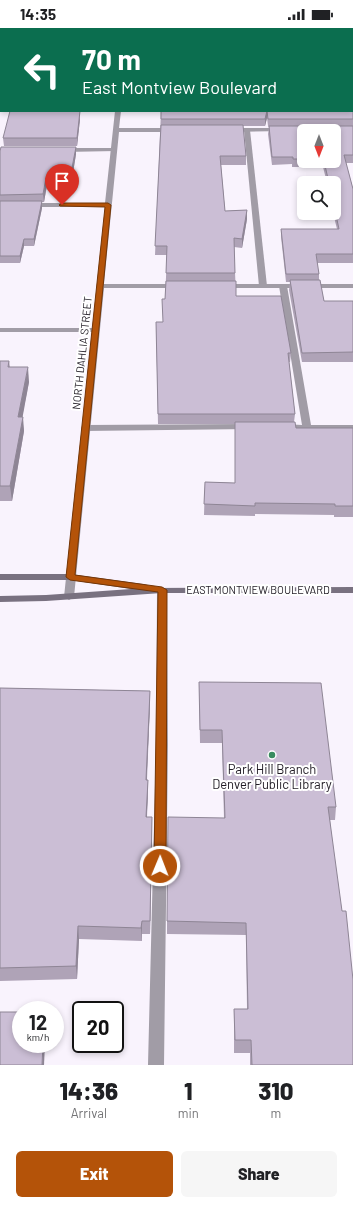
<!DOCTYPE html>
<html lang="en">
<head>
<meta charset="utf-8">
<style>
  :root { --surface:#fff; --page:#f6f6f6; --text:#202124; --muted:#757577; --accent:#b45309 }
  body { margin:0; font-family:Barlow,sans-serif; background:var(--page); color:var(--text); height:100vh; display:flex; flex-direction:column; font-size:15px; white-space:nowrap }
  * { box-sizing:border-box; margin:0 }
  p { font-size:13px; color:var(--muted) }
  .icon { flex:none; width:22px; height:22px; fill:none; stroke:currentColor; stroke-width:2; stroke-linecap:round; stroke-linejoin:round }
  .map { position:relative; height:1037px; overflow:hidden }
  .side { display:flex; flex-direction:column; background:var(--surface); flex:1 }
  .side>* { flex:none }
  .top-card { position:absolute; left:0px; top:0px; width:353px; height:84px; box-shadow:0 2px 6px #0003; background:#0b6e4f; color:#fff; overflow:hidden }
  .needle { width:26px; rotate:180deg }
  .buttons { position:absolute; left:297px; top:96px; display:grid; gap:8px }
  .buttons a { display:grid; place-items:center; width:44px; height:44px; border-radius:6px; background:var(--surface); box-shadow:0 2px 6px #0003; font-size:20px }
  .speed { position:absolute; left:12px; top:973px; display:flex; gap:8px; font-size:20px; font-weight:700; text-align:center }
  .speed>* { display:grid; place-content:center; width:52px; height:52px; border-radius:50%; background:var(--surface); box-shadow:0 2px 6px #0003; line-height:1 }
  .speed small { font-size:10px; font-weight:400 }
  .speed .limit { border:2px solid #111; border-radius:6px; background:#fff; color:#111 }
  .pin { position:absolute; display:grid; place-items:center; width:34px; height:34px; color:#fff; margin:-41px -17px; border-radius:50% 50% 50% 0; rotate:-45deg; box-shadow:0 0 4px #0007 }
  .pin .icon { rotate:45deg }
  .me { position:absolute; width:44px; margin:-22px; rotate:1deg; stroke-linejoin:round; filter:drop-shadow(0 0 3px #0008) }
  .turn { display:flex; align-items:center; gap:14px; height:84px; padding:0 16px; font-size:18px }
  .turn .icon { width:52px; height:52px; stroke-width:2.5 }
  .turn b { display:block; font-size:28px; line-height:34px }
  .eta { display:flex; justify-content:space-evenly; align-items:center; height:68px; text-align:center }
  .eta b { font-size:24px; font-weight:800; line-height:28px }
  .button { display:flex; gap:8px; margin-top:auto; padding:8px 16px }
  .button a { flex:1; height:46px; border-radius:6px; background:var(--accent); color:#fff; font-size:16px; font-weight:800; line-height:46px; text-align:center }
  .button a+a { background:var(--page); color:var(--text) }
  .status { display:flex; justify-content:space-between; align-items:center; height:28px; padding:0 20px; background:var(--surface); direction:ltr }
  .status svg { height:11px; fill:currentColor }
  .map>svg:first-child { display:block }
</style>
</head>
<body>
<div class="status"><b>14:35</b><svg viewBox="0 0 49 12"><path d="M0 12V9h3v3zM5 12V6h3v6zM10 12V3h3v9zM15 12V0h3v12zM26 1h20v11H26zM47 4h2v5h-2z"/></svg></div>
<div class="map">
<svg width="353" height="1037" viewBox="0 0 353 1037">
  <rect width="100%" height="100%" fill="#f9f3fd"/>
  <g fill="none" stroke-linecap="round" stroke-linejoin="round">
    <g fill="#a19ca6" fill-rule="evenodd">
      <rect x="0" y="34" width="1" height="4"/>
      <path d="M247,100L250,102L267,258L263,260L259,258L244,102Z"/>
      <path d="M114,120L116,121V123L64,124L61,122L64,120Z"/>
      <path d="M280,256H283L287,258L311,397H353V403L283,402L279,399L283,396L302,397L279,258Z"/>
      <path d="M0,300H96L100,302L96,304H0Z"/>
      <path d="M247,396L250,397L251,399L250,401L85,403L81,400L85,397Z"/>
      <path d="M162,559L167,562L168,717L164,1037H148L156,717L157,562Z"/>
    </g>
    <g fill="#a19ca6" fill-rule="evenodd">
      <rect x="126" y="0" width="4" height="1"/>
      <rect x="0" y="74" width="1" height="4"/>
      <path d="M115,83H121L119,100H173L176,102L173,104H119L104,256H179L183,258L179,260H104L74,569L69,572L64,569L105,179H28L25,177L28,175H105Z"/>
      <path d="M281,100L283,101V103L231,104L228,102L231,100Z"/>
      <rect x="220" y="256" width="133" height="4"/>
    </g>
    <path fill="#797180" fill-rule="evenodd" d="M0,546H70L143,556L147,557L148,560L353,559V565H162L46,573L0,574V568L46,567L131,561L70,552H0Z"/>
  </g>
  <g fill="#afa3b7" fill-rule="evenodd">
    <path d="M352,6H353V135H346L353,161V235H317L319,246V252L324,273H353V334H302L289,262L290,254H286L281,209V201H337L333,185H334V155H327L323,139H292V136L272,137L268,106L269,99L268,98L267,90L265,98H243L246,128V137H221L225,183L247,182V191L242,220L234,219L236,268L291,325L290,334H289L295,386L294,394L296,400H353V489H334V487L255,486V488L204,487L205,454L235,455V396H158L156,294H163L165,271L167,227H155L161,83H352ZM304,103L334,133H304Z"/>
    <path d="M80,91L77,118H4L3,110Z"/>
    <path d="M76,119V126L71,157H47L44,174H42V180L34,218H24L20,235H0V123Z"/>
    <path d="M0,333H9L10,339L29,354L22,389L24,403L12,473H0Z"/>
    <path d="M199,654L336,779L335,792H330L353,1037H250V1025H234V981H247L246,907L167,906V893L224,790L222,715H200Z"/>
    <path d="M0,660L150,663V676L147,752H148V764L147,789H152L150,906H142V913L79,911L77,951L0,953Z"/>
  </g>
  <g fill="#8e8595">
    <path d="M0,25L1,32L0,33Z"/>
    <path d="M80,83V91L77,118V110Z"/>
    <path d="M267,83V90L265,98V91Z"/>
    <path d="M76,119V126L71,157L70,150Z"/>
    <path d="M46,150L47,157L44,174L43,166Z"/>
    <path d="M42,173V180L34,218V211Z"/>
    <path d="M247,182V191L242,220V211Z"/>
    <path d="M24,211V218L20,235V228Z"/>
    <path d="M28,339L29,354L20,403L18,389Z"/>
    <path d="M23,389L24,403L12,473L10,458Z"/>
    <path d="M150,663V676L146,764V752Z"/>
    <path d="M148,752V764L146,802V789Z"/>
    <path d="M152,789V802L150,906V893Z"/>
    <path d="M142,893V913L141,900Z"/>
    <path d="M78,898L79,911L77,951L76,938Z"/>
    <path d="M43,1016H45L44,1037H42Z"/>
  </g>
  <g fill="#cbbed5" stroke="#8e8595">
    <rect x="352" y="6" width="1" height="28"/>
    <path d="M0,7H1V27L0,25Z"/>
    <path d="M352,40H353V91H268L267,83H352Z"/>
    <path d="M10,83H80L77,110H3Z"/>
    <path d="M161,83H267L265,91H161Z"/>
    <path d="M161,97H243L246,128H220L225,183L247,182L242,211L234,210L235,245H166L167,218H155Z"/>
    <path d="M269,98H353V127H344L353,161V226H316L319,246H286L281,201H339L334,178V155H329L324,133H334V103H304V131H293V129H272Z"/>
    <path d="M1,119H76L70,150H46L43,166L0,167V123Z"/>
    <path d="M0,173H42L34,211H24L20,228H0Z"/>
    <path d="M290,252H320L324,273H353V324L302,325Z"/>
    <path d="M166,253H236V268H281L291,325H288L295,386H158L156,294H163L162,271H165Z"/>
    <path d="M0,333H9L8,339H28L18,389H23L10,458H0Z"/>
    <path d="M235,394H295L296,400H353V478H335V476L255,475V478L204,476L205,454L235,455Z"/>
    <path d="M199,654L321,655L336,779H328L342,883H346L353,952V1037H252L251,1012H235L234,981H248L246,895L167,893L168,789L225,790L222,702H200Z"/>
    <path d="M0,660L150,663L146,752H148L146,789H152L150,893H142L141,900L78,898L76,938L0,940Z"/>
    <path d="M0,984H21V1016H43L42,1037H0Z"/>
  </g>
  <path fill="#b45309" stroke="#753606" d="M62,175H108L111,177L75,547L162,559L167,562L166,838L164,842L160,843L155,842L154,838L158,564L70,552L66,549L105,179L60,178L59,177Z"/>
  <circle fill="#388c5f" stroke="#fff" stroke-width="1.5" cx="272" cy="727" r="4"/>
  <g text-anchor="middle" stroke-width="4" stroke-linejoin="round" paint-order="stroke">
    <g font-size="11" fill="#201b24" stroke="#fff">
      <text transform="translate(82 325) rotate(-84)" y="4">NORTH DAHLIA STREET</text>
      <text x="258" y="566">EAST MONTVIEW BOULEVARD</text>
    </g>
    <g font-size="13" fill="#201b24" stroke="#fff">
      <text x="272" y="746">Park Hill Branch<tspan x="272" dy="15">Denver Public Library</tspan></text>
    </g>
  </g>
</svg>
<div class="buttons">
<a><svg class="needle" viewBox="-14 -14 28 28"><path d="M0-13l5 13h-10z" fill="#e53935"/><path d="M0 13l5-13h-10z" fill="#757577"/></svg></a>
<a><svg class="icon" aria-label="search" viewBox="0 0 24 24"><circle cx="10" cy="10" r="6"/><path d="M15 15l6 6"/></svg></a>
</div>
<div class="speed"><div>12<small>km/h</small></div><div class="limit">20</div></div>
<div class="pin" style="left:62px;top:177px;background:#d93025"><svg class="icon" aria-label="arrive" viewBox="0 0 24 24"><path d="M6 21V4h12l-3 4 3 4H6"/></svg></div>
<svg class="me" style="left:160px;top:838px" viewBox="-20 -20 40 40"><circle r="17" fill="#b45309" stroke="#fff" stroke-width="3"/><path d="M0-11L8 9 0 5-8 9z" fill="#fff"/></svg>
<div class="top-card">
<div class="turn"><svg class="icon" aria-label="left" viewBox="0 0 24 24"><path d="M17 20v-9H6M10 6l-5 5 5 5"/></svg><div><b>70 m</b>East Montview Boulevard</div></div>
</div>
</div>
<section class="side">
<div class="eta">
<div><b>14:36</b><p>Arrival</p></div>
<div><b>1</b><p>min</p></div>
<div><b>310</b><p>m</p></div>
</div>
<div class="button"><a>Exit</a><a>Share</a></div>
</section>
</body>
</html>
